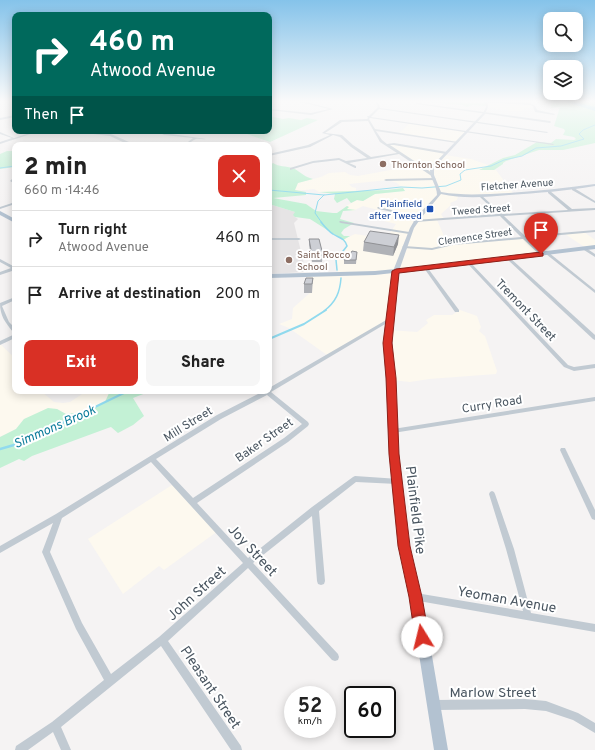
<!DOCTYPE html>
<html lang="en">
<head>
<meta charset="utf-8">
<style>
  :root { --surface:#fff; --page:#f6f6f6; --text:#222; --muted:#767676; --line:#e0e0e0; --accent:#d93025 }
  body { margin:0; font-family:Overpass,sans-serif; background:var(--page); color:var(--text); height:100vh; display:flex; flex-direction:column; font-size:15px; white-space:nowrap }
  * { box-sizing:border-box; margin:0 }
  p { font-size:13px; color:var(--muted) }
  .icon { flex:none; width:22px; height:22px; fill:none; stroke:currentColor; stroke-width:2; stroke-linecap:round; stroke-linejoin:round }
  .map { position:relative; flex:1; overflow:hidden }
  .details { position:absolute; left:12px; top:142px; width:260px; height:252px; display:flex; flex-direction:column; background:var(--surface); border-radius:8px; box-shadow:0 2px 10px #0003 }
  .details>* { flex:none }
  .banner { position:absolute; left:12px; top:12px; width:260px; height:122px; border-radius:8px; box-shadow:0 2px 10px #0003; background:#00695c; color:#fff; overflow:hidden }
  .controls { position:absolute; left:543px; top:12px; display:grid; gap:8px }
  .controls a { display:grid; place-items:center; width:40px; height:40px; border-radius:8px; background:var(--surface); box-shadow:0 2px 10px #0003; font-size:20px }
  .speed { position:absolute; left:284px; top:686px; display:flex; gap:8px; font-size:20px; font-weight:700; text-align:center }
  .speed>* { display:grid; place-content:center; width:52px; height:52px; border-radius:50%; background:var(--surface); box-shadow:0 2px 10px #0003; line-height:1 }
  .speed small { font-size:10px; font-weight:400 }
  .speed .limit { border:2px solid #111; border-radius:6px; background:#fff; color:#111 }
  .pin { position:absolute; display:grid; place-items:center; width:34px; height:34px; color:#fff; margin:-41px -17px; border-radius:50% 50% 50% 0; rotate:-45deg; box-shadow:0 0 4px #0007 }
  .pin .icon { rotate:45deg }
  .me { position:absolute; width:44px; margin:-22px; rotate:351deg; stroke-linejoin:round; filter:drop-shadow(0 0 3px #0008) }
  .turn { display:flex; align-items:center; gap:14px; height:84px; padding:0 12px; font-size:18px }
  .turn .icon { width:52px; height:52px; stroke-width:2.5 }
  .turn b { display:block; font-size:28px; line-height:34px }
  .then { display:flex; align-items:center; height:38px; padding:0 12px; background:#0003; gap:8px; font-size:15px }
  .round { display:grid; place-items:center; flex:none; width:42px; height:42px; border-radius:8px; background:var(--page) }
  .summary { display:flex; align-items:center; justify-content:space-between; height:68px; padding:0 12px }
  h1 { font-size:24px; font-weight:800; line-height:30px }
  .action { display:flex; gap:8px; margin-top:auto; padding:8px 12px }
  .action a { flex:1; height:46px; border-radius:8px; background:var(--accent); color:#fff; font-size:16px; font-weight:800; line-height:46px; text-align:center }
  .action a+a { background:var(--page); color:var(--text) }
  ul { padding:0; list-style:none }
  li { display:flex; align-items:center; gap:12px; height:56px; padding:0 12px; border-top:1px solid var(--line) }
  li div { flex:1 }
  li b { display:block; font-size:15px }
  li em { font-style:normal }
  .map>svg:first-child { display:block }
</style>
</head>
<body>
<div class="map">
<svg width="595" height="750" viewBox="0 0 595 750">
  <rect width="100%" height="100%" fill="#f5f3f3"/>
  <g fill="#fdf9ef">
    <path d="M486,102L528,104L534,107L524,108L523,111H510L487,107Z"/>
    <path d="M410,123L467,132L456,142L399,133Z"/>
    <path d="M390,144L444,153L445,155L471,159L488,165L480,170L489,169L496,170L513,193L458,196L457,200L450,203L451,205L441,214L444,219L437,220L444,236L451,244L523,238L540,253L396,271L389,320L327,355L289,328L279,324L292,319L293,308L311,292L307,275L338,274L337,260L343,255L348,245L342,240L355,234L386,239L396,224L384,221L385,218L393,212L380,208L378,210L363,206L353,211L347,209L348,206H346L357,200L363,201L375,194L405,191L397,183L388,180L349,184L352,187L356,188V191L353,192H319L314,189L294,191L297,183L321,177L329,173L345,172L350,175L358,176L417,165L389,147Z"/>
    <path d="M584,232L595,240V247L586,248L565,234Z"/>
    <path d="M460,310L477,316L481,327L479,331L485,336L497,371L496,374L429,379L410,382L392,380L389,330L417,332L428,323L426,320L434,315H452Z"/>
    <path d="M0,344L15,358V391H41L54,402L63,403L70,402L85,392L110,391L105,402L83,412L66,414L57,409L24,419L16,429L0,437Z"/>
    <path d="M175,483L218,531L164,570L159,566L123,594L88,539Z"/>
  </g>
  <path fill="#e6e4e5" d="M269,204L295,212V217L298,219L294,223L306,272L269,274L272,254H269Z"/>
  <g fill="#c3f1d5">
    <path d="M455,100L463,103H486L487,106L472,105L467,107L463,105L418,101Z"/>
    <path d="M543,101H595V143L563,150H539L506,161L503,163V164L494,170H479L503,158L515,155L537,142L551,143L556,139L574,140L576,139L574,137L563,135L565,131L564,129L554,126L560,107L550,108L552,107L550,105L553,103Z"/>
    <path d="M269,116L283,119L289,118L301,120L307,118L318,120L270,142L241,132L233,131H269Z"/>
    <path d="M7,151H15V167L0,169V154Z"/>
    <path d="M273,163C279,167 286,166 293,168C301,172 304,177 313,179L298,183L295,190L306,192V195L273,198L306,204L316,211L333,213H337L347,206L349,207L347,209L356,210L343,211L340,219L354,223L344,229L341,233L344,236H350L343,240L310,219L295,217L293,215L295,212L269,204V166Z"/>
    <path d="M403,188L405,191L375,194L363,201L357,200L351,203L347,198L337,203L334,199L335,194L319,192L387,190Z"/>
    <path d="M110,391H151L133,398L144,416L133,425L118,433L111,427L108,428L32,456L24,461L19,459L0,468V437L16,429L24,419L48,408L57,409L66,414L83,412L105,402Z"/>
  </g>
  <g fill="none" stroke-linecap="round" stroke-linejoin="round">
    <g stroke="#90daee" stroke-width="1">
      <path d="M0,168L15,166"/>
      <path d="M269,190L324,195L401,187L422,188L446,186L461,180L460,174L465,170L491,166L504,160L522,156L536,148L561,146L584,139L579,134L583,130L595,125"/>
      <path d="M322,223L315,213L318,201L324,195"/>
    </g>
    <g stroke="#90daee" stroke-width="1.5">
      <path d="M321,222C325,227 328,231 333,234C339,238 345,238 347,246L336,260L337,270"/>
      <path d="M324,311C336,302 340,292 341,278"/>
    </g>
    <g stroke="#90daee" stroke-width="2">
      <path d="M269,339L304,324L326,310"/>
      <path d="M62,423L128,391"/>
    </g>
    <path stroke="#90daee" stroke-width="2.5" d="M0,449L14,445L64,422"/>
    <path fill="#90daee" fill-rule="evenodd" d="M560,100H569L595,107V111Z"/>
    <g fill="#c1cad2" fill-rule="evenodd">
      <path d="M292,100H298L333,109L311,115L269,110L270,109L311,113L329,109Z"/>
      <path d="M375,100H377L380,108L548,132L547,133L379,109L371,117L554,144L553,145L370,118L369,119L375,129L458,142L457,143L376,131L382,140L387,144L394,143L447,152V154H446L394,145H390L428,170L434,175V177H433L399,154L349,163L356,166V168H355L339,160L313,163L290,170V168L313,161L339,158L346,161L367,158L351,147L340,137L333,135L310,147L269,156V154L308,145L330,135L322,133L340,120L367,119L368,118L367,116H369L378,107ZM368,121L380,142L397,153L371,157L353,145L342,135L325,133L342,122Z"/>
      <path d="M486,101L530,103L535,106L537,110L555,114L554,115L535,112L533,106L530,105L485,102Z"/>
      <path d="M417,103L550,121L551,122L550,123L416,104Z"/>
      <path d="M36,131H40L0,144V142L12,138L0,134V132L14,138Z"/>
      <path d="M68,131H77L111,134L129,142L141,145L127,144L110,136Z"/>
      <path d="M157,131H160L165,133L206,139C203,140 199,138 196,139C191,141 189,145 184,145L193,138L164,135Z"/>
      <path d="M14,177H15V180L14,181L15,182V184L10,181Z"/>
      <path d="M434,178L436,179L435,180L386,181L384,180L386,179Z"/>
      <path d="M572,188H574L595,201V203L572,190Z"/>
      <path d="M548,191H550L572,209L595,208V210L504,216L525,236L595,230V232L527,238L543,254L541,255H540L523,239L453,245L432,250L404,248L402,247L404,246L432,248L453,243L521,237L500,216L415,222L413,221L415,220L498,214L480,197V195H481L502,214L568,210L548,193Z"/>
      <path d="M15,202V204L0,209V207Z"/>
      <path d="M378,207L419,216L421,217L419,218L379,209L377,208Z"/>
      <path d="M340,221L409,232L411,233L409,234L341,223L339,222Z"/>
      <path d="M269,238H299L301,239L299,240H269Z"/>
      <path d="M584,248H586L595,254V257L584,250Z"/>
      <path d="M546,252H548L595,290V293L546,254Z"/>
      <path d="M507,257H509L595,335V340L593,339L507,259Z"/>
      <path d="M0,259L15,267V270L0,275V272L11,268L0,262Z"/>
      <path d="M468,262H470L568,365L574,367L595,364V368L574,371L564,367L468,264Z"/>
      <path d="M425,267H427L459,310V312H455L424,268Z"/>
      <path d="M15,297V300L2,306L9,322L15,328V332H13C5,322 0,316 0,303Z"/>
      <path d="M388,319H390L392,320L271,392L308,422L309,424L308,426L288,442L197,503L248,558L312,507L353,477L355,476L399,479L400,481L399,483L397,484L356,482L319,511L325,581L324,584L321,585L318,584L317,581L312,516L253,563L338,654L339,657L338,660L335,661L332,660L248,568L168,641L241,746L242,750H231L161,646L61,727L71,750H61L53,732L28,750H15L16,746L52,722L104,680L76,629L42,552L53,523L0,553V546L56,514L217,415L264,391H269V388ZM267,395L302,424L284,438L193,498L156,459L221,419ZM151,462L243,563L159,637L111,674L82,623L50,552L62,518Z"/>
      <path d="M15,334V338L0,345V341Z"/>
      <path d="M595,397V401L393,433H391L390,431L391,429H393Z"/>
      <path d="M561,448H565L595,510V520L592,519L591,517L560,450Z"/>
      <path d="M492,491L494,492L495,494L514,549L531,613L595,624V632L413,600L412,597L413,594L416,593L523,611L506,549L489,494L490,492Z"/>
      <path d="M525,699L546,701L578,713L595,723V733L573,720L546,711L525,709L434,710L431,708L429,705L431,702L434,700Z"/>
    </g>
    <g fill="#c1cbd6" fill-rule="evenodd">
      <path d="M484,100H487L488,107L485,114L434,168V175L441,192C464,196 486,194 509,193C538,191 566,188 595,184V186C566,191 538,193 509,195C486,197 464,199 441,194L421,218L414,228L399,271L396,273L394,272L393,271L410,228L417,216L437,195C437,185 429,178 430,168L483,113L486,107Z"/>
      <path d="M15,115V117L0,120V118Z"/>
    </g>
    <g fill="#b3c2d1" fill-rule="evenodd">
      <path d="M0,211L15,219V223L0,215Z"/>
      <path d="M595,245V249L399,273L392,333L399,454L409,546L422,597L448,750H434L410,597L399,546L389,454L384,333L393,273L375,275L269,278V274L375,271L426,266Z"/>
    </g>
  </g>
  <g fill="#b0b2b7">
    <path d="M309,239L323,255L322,262H312L309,245Z"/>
    <path d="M364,242L398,244L393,256L363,251Z"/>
    <path d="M357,252L356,264H344V255L350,254Z"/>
    <path d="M313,278L312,293H304V284Z"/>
  </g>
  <path fill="#909195" d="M399,235L398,244L393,256L394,247Z"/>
  <g fill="#cdcfd5" stroke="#909195">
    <path d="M370,231L399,235L394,247L364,242Z"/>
    <path d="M309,239H319L323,255H312Z"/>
    <path d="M352,251L357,252L356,260H344V255L350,254Z"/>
    <path d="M306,278H313L312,284H304Z"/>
  </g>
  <linearGradient id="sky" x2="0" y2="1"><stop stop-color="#85c3ea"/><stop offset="0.49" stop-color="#fafafa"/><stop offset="1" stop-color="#fafafa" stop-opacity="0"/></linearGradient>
  <rect width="595" height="206" fill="url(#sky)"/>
  <path fill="#d93025" stroke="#8d1f18" d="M541,252L543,253V256L399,273L392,343L396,378L399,454L410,546L422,597L429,637L427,642L422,644L417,642L415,637L409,597L398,546L389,454L386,378L383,343L392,271L396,269Z"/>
  <g fill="#8d6e63" stroke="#fff" stroke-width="1.5">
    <circle cx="383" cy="164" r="4"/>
    <circle cx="289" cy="260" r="4"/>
  </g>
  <rect fill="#1a4fb4" stroke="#fff" stroke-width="1.5" x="426" y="205" width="8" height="8" rx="2"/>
  <g text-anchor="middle" stroke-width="4" stroke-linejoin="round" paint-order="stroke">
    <g font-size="10" fill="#785e54" stroke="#fff" text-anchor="start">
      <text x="391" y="168">Thornton School</text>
      <text x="297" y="258">Saint Rocco<tspan x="297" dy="12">School</tspan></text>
    </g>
    <g font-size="10" fill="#4a5661" stroke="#fff">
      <text transform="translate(517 184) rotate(-4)" y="4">Fletcher Avenue</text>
      <text transform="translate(481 209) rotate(-4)" y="4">Tweed Street</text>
      <text transform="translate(475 236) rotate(-8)" y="4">Clemence Street</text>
    </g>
    <g font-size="10" fill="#164399" stroke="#fff" text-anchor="end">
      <text x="422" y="207">Plainfield<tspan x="422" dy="12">after Tweed</tspan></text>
    </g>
    <g font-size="12" fill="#4a5661" stroke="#fff">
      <text transform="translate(526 310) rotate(46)" y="4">Tremont Street</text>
      <text transform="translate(492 404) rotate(-9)" y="4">Curry Road</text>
      <text transform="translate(188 424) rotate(-32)" y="4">Mill Street</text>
      <text transform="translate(264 440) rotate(-35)" y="4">Baker Street</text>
    </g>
    <g font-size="13" font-style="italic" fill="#0c7c9b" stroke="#fff">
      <text transform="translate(54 426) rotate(-24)" y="5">Simmons Brook</text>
    </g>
    <g font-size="14" fill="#4a5661" stroke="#fff">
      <text transform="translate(416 510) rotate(83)" y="5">Plainfield Pike</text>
      <text transform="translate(253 550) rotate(47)" y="5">Joy Street</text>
      <text transform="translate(196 593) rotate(-42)" y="5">John Street</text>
      <text transform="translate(507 599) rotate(10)" y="5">Yeoman Avenue</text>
      <text transform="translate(211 687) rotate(56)" y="5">Pleasant Street</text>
      <text x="493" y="697">Marlow Street</text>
    </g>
  </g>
</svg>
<div class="controls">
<a><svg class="icon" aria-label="search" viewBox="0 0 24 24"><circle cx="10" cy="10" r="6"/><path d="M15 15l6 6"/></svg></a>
<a><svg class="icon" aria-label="layers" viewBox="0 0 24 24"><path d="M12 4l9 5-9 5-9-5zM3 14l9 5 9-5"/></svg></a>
</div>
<div class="speed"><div>52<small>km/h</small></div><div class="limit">60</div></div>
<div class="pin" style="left:541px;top:254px;background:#d93025"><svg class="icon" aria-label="arrive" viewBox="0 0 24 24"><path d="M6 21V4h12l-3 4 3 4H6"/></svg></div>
<svg class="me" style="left:422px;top:637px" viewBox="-20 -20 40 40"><circle r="19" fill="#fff"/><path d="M0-13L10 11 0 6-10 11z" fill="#d93025"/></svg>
<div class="banner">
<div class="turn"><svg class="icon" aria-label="right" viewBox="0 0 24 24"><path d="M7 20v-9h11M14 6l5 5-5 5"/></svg><div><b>460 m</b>Atwood Avenue</div></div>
<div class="then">Then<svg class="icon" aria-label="arrive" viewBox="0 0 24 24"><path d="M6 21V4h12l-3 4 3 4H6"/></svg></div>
</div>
<section class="details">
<div class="summary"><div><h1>2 min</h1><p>660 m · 14:46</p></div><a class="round" style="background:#d93025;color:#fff"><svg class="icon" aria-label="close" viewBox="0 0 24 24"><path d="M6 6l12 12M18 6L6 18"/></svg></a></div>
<ul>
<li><svg class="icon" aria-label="right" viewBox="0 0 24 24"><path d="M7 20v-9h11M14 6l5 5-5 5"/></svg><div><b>Turn right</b><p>Atwood Avenue</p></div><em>460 m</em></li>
<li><svg class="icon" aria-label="arrive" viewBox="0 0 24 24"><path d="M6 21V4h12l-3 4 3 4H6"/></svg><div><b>Arrive at destination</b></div><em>200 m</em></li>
</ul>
<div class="action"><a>Exit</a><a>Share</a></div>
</section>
</div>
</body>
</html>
